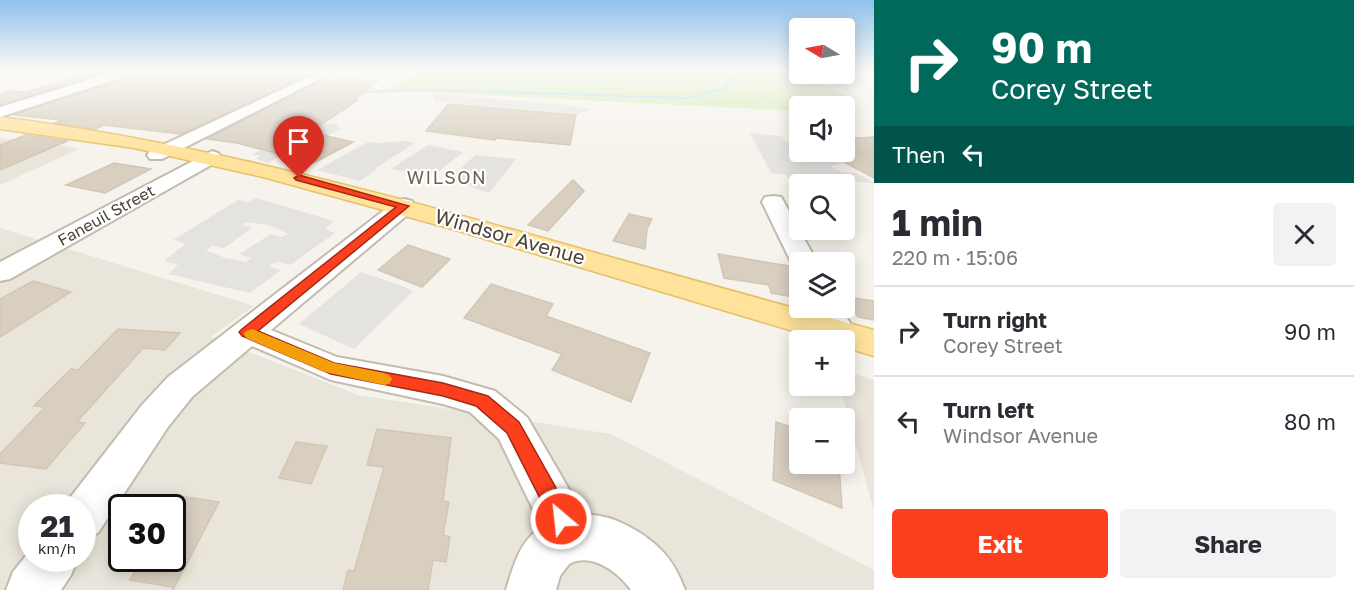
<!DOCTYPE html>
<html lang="en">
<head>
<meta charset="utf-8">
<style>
  :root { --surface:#fff; --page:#f2f2f3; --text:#2b2b33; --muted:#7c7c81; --line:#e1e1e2; --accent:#fc3f1d }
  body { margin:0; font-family:"Golos Text",sans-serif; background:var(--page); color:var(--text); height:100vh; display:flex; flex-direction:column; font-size:22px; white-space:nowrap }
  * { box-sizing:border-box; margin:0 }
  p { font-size:20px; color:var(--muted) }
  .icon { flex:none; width:33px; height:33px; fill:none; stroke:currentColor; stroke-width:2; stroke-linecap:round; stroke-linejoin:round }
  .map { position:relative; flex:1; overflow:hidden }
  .drawer { display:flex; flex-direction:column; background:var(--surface); width:480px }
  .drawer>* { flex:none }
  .guide { background:#00695c; color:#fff; overflow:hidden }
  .needle { width:39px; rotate:280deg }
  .tools { position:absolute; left:789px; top:18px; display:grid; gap:12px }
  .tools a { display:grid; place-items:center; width:66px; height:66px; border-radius:6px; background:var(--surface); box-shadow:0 3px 15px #0003; font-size:30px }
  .speed { position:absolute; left:18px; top:494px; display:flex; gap:12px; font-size:30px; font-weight:700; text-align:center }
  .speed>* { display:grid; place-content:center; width:78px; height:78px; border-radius:50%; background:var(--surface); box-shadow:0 3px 15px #0003; line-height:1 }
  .speed small { font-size:15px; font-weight:400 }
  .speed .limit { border:3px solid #111; border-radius:9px; background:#fff; color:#111 }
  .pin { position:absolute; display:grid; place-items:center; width:51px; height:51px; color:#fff; margin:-62px -26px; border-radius:50% 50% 50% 0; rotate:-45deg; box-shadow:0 0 6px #0007 }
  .pin .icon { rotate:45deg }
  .me { position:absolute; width:66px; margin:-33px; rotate:332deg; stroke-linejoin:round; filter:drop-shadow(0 0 4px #0008) }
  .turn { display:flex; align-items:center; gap:21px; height:126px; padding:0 18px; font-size:27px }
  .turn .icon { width:78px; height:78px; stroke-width:2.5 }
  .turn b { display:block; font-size:42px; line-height:51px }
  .then { display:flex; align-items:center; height:57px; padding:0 18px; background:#0003; gap:12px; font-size:22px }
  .round { display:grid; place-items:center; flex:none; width:63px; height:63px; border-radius:6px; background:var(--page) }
  .headline { display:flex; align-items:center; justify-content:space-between; height:102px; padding:0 18px }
  h1 { font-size:36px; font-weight:700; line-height:45px }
  .button { display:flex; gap:12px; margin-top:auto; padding:12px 18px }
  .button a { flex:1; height:69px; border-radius:6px; background:var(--accent); color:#fff; font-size:24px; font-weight:700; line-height:69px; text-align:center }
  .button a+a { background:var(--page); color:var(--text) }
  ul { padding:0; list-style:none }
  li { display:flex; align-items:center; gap:18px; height:90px; padding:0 18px; border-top:2px solid var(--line) }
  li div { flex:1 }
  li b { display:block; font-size:22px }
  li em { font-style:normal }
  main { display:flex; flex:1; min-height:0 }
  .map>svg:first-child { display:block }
</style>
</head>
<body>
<main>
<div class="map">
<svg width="874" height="590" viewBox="0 0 874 590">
  <rect width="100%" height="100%" fill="#f6f3ec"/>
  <g fill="#eae5da" fill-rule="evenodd">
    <path d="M0,138L51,143L79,149L0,185Z"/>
    <path d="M0,228L254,306L211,337L358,395L611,434L874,570V590H0ZM32,507H82V558H32ZM122,507H172V558H122Z"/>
    <path d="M845,371L874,380V511L840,386H844Z"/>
  </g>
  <path fill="#d2eab5" d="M417,71H799L800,74H805L844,95L855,113H845L844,106H800L799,111L388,90Z"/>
  <g fill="#e5e3e0" fill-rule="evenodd">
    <path d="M433,94L560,104L593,109L578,114L434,101Z"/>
    <path d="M308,122L336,124L341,129L304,147H292L269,163L256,159L261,155H252Z"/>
    <path d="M750,133L782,136L786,142H799L800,152H816L840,164L830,166L841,172L856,173L874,183L826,180L828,184L790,180L786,175L771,173Z"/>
    <path d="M406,141L415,143L376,168L377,169L360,181L317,170L368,142L378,143Z"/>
    <path d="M428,145L463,152L433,176L391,169Z"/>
    <path d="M475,155L516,159L489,193L450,179Z"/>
    <path d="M256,198L334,221L325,229L335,233L290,265L279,262L271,264L270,267L281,270L250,293L168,274L178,265L164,261L184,245V243L173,240L238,200L248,202ZM245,222L269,225L288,234L281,237L271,234L239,254L251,258L246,262L225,258L206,250L212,246L224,248L252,228L242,225Z"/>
    <path d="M361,272L400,285L413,291L354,349L299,324Z"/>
  </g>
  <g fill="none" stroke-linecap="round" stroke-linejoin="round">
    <g fill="#a9d4f2" fill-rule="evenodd">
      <path d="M56,71H59L71,80L120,86L118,87L69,82Z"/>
      <path d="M726,71H729L733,77L724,90L687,99L434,91L354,93L352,92L354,91L434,89L687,97L722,88L729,77Z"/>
      <path d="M270,87H284L286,88L284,89H269Z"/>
    </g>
  </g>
  <g fill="#d8cfc1" stroke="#d3c7b4" stroke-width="1.5">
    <path d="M96,71H110L0,105V95L10,91L25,92Z"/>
    <path d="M137,71H242L302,78L181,134L104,125L95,129L55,123L62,120L14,115L134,76Z"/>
    <path d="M340,79L378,81L354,100H358L310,132L353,142L314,163L237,143L207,139L323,80L335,81Z"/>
    <path d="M448,104L576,115L570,145L496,138L495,140L426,131Z"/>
    <path d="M26,135L67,141L0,170V145Z"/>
    <path d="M874,137V178L844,162V139Z"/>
    <path d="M114,163L151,169L105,193L66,185Z"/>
    <path d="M573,180L584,191L548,231L528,225Z"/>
    <path d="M629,214L652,219L647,229L645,249L613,241Z"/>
    <path d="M408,245L450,259L422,287L378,270Z"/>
    <path d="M718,254L789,266L800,298L771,293L769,285L724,278Z"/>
    <path d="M33,281L71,292L0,337V299Z"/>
    <path d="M491,284L553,304L546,316L650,353L631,402L552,370L562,354L464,318Z"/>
    <path d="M846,297L874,301V320L858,317Z"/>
    <path d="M118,329L180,333L165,350L143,348L77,422L85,423L46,469L0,463V454L45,407L34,406L71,369L78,370Z"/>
    <path d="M776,422L800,430V464H839L842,508L773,480Z"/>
    <path d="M377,429L451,438L443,501L449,502L443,535L450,537L446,562L433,560L428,590H343L348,570L354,571L384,467L367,465Z"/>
    <path d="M296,442L327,446L311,484L279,478Z"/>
    <path d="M179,496L219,502L173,590L172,587L130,580L143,558H172V508Z"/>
  </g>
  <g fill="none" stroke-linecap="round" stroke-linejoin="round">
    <g stroke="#c2bbae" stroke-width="4">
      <g id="minor">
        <path d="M117,71H135L133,74L0,117V107Z"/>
        <path d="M321,71H336L162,159H150L147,155L150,151Z"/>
        <path d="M212,151L218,153L221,157L218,161L10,279L0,281V262Z"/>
        <path d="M773,196L781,197L784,202L817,262H800V269L795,268L791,262L762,202L765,197Z"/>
        <path d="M404,199L412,201L415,206L412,211L271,330L337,357L443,376L495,391L527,417L584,515C611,513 646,533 664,553C674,564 680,577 685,590H631C618,572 592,552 569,564L560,576L556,590H506C513,568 520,538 542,528L499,439L470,412L443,404L331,380L252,346L192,397L168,427L98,533L82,540V507H64L66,503L142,405L168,377L396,201Z"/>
        <path d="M813,308H841L856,333L851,340L844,342V340H829Z"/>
        <path d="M32,548V558H78L71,575L61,590H6L13,572Z"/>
      </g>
    </g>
    <g stroke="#e6c16a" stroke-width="3">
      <path id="primary" d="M0,117C197,142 387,194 578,248C676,276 775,303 874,330V356L844,347V340H823L452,229L263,177L134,148L0,129Z"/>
    </g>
    <use href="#minor" fill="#fff" fill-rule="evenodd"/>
    <use href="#primary" fill="#ffe39c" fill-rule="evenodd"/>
  </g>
  <linearGradient id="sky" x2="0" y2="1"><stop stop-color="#8fc1ec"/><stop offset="0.46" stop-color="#fbfaf6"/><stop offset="1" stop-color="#fbfaf6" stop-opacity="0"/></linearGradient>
  <rect width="874" height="153" fill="url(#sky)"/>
  <path fill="#fc3f1d" stroke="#a42913" stroke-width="1.5" d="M299,175L409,206L258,331L334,363L443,383L488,396L519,422L569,511L572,519L569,526L561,529L554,526L507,433L476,406L443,396L331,374L242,336L239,332L242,329L396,207L296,180L294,178Z"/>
  <path fill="#f59e0b" d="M252,329L334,363L384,373L389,375L392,379L389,384L384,385L325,372L246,338L244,334L246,331Z"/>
  <g text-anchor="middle" stroke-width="4.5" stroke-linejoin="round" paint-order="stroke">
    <g font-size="16" fill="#4b4439" stroke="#fff">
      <text transform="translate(106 215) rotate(-29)" y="6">Faneuil Street</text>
    </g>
    <g font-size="18" letter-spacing="1.5" fill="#6e6250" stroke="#fff">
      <text x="447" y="184">WILSON</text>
    </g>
    <g font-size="20" fill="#4b4439" stroke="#fff">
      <text transform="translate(510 237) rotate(16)" y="7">Windsor Avenue</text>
    </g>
  </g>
</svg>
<div class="tools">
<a><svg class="needle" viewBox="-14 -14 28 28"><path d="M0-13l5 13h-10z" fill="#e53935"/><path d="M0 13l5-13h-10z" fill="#7c7c81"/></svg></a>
<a><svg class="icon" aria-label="sound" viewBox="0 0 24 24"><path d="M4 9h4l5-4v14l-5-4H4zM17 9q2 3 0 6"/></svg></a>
<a><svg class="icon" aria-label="search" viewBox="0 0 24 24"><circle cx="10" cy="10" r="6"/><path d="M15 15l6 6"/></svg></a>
<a><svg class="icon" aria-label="layers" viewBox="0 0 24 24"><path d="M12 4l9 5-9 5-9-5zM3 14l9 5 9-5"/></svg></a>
<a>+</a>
<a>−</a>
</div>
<div class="speed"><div>21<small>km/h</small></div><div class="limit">30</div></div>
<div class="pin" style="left:299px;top:178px;background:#d93025"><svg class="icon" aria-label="arrive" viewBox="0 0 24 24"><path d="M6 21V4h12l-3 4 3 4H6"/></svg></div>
<svg class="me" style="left:561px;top:519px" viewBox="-20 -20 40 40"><circle r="17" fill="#fc3f1d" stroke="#fff" stroke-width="3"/><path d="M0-11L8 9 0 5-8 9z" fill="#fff"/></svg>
</div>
<section class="drawer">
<div class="guide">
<div class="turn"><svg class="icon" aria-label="right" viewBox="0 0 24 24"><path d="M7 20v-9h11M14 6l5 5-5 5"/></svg><div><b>90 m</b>Corey Street</div></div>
<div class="then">Then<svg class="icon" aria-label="left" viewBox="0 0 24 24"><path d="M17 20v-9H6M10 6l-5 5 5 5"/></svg></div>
</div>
<div class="headline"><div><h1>1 min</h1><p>220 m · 15:06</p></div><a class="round"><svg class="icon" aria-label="close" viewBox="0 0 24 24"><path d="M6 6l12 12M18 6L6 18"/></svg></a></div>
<ul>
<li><svg class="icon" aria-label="right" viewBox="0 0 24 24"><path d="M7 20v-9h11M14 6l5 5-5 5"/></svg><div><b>Turn right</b><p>Corey Street</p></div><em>90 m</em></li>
<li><svg class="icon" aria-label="left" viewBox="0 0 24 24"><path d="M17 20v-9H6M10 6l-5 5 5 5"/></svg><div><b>Turn left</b><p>Windsor Avenue</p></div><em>80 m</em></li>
</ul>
<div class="button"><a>Exit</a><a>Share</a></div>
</section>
</main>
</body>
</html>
